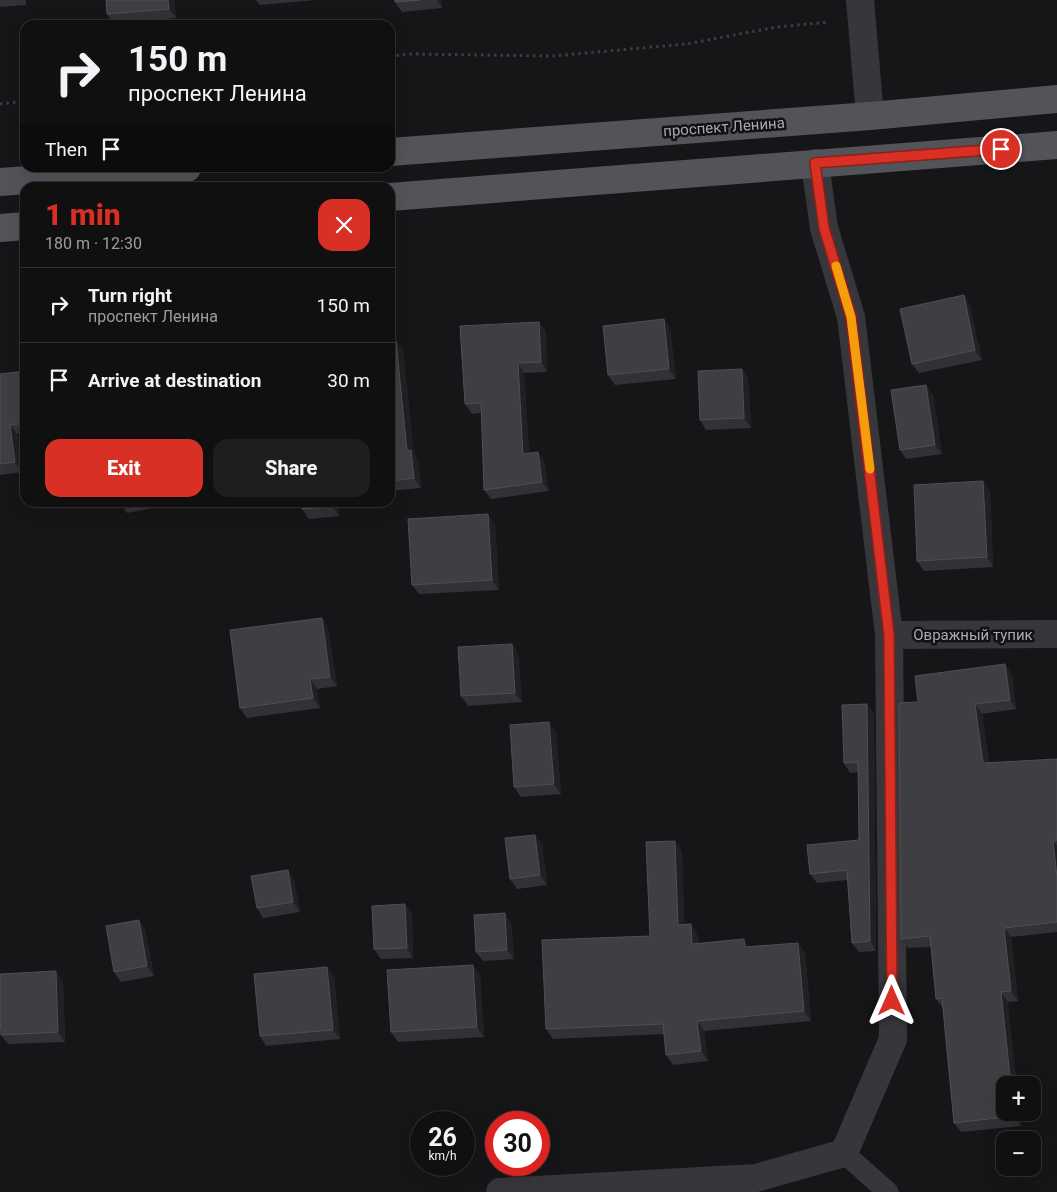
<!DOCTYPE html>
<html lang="en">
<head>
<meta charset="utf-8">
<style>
  :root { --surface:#101011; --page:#1e1e1f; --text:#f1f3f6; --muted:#9c9d9f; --line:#303031; --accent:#d93025 }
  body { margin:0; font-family:Roboto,sans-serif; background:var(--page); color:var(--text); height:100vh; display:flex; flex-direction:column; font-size:19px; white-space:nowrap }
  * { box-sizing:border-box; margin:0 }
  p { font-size:16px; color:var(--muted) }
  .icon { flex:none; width:28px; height:28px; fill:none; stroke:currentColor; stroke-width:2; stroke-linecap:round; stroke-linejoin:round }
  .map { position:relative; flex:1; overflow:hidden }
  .panel { position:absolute; left:20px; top:182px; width:375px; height:325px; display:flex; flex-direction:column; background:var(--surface); border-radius:15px; box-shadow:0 5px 20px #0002,0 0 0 1px var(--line) }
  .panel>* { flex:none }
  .top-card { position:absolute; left:20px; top:20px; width:375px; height:152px; border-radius:15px; box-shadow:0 5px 20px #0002,0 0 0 1px var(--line); background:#101011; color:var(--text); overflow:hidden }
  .fabs { position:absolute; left:996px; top:1076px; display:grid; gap:10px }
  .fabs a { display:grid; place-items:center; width:45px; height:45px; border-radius:10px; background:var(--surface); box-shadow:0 5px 20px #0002,0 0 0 1px var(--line); font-size:25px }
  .speed { position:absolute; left:410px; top:1111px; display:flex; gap:10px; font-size:25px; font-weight:700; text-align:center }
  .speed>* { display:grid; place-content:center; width:65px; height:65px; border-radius:50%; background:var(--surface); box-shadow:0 5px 20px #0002,0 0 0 1px var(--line); line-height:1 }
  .speed small { font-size:12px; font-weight:400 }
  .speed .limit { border:8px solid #d22; background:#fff; color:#111 }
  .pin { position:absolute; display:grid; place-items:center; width:42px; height:42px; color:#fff; margin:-21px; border:2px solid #fff; border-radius:50%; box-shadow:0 1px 5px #0007 }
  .me { position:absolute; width:55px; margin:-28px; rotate:0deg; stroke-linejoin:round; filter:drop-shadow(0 0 4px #0008) }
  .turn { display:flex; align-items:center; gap:18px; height:105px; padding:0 25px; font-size:22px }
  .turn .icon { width:65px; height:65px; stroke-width:2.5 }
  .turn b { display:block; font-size:35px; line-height:42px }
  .then { display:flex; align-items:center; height:48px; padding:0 25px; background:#0003; gap:10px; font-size:19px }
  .round { display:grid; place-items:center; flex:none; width:52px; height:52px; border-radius:15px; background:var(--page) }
  .summary { display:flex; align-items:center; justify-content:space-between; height:85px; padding:0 25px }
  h1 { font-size:30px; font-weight:800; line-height:38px; color:var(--accent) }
  .cta { display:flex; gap:10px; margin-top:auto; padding:10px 25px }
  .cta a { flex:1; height:58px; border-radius:15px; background:var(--accent); color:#fff; font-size:20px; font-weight:800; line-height:58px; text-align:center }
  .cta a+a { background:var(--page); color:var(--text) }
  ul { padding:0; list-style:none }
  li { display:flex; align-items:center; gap:15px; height:75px; padding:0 25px; border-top:1px solid var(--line) }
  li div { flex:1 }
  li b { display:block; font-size:19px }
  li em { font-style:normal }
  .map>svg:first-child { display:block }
</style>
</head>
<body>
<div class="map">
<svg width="1057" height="1192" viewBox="0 0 1057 1192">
  <rect width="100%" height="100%" fill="#161517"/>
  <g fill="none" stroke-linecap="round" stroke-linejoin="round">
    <g stroke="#3d3d42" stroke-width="3" stroke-dasharray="2.5 4" stroke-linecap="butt">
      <path d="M390,56L411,54L553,56L686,44L777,27L829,22"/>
      <path d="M0,104L25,101"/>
    </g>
    <path stroke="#37373b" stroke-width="21" d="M844,1153L888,1192"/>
    <g stroke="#37373b" stroke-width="28">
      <path d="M860,0L870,116"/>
      <path d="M889,635L1057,634"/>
      <path d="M500,1192L756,1178L844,1153L893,1039L889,635L851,317L824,228L815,163"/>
    </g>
    <g stroke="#53535a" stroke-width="28">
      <path d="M390,152L870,116L1057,99"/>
      <path d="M0,182L187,168"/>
      <path d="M390,197L1057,145"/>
      <path d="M0,228L25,226"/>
    </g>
  </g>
  <g fill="#323135">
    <path d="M0,0H26V5L0,7Z"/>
    <path d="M106,0H174L176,18L114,24L107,14Z"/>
    <path d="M256,0H316L260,5Z"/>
    <path d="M395,0H442V8L402,12L395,2Z"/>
    <path d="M964,295L970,305L982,360L919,373L912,364Z"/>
    <path d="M664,319L670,329L676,379L615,385L608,375Z"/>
    <path d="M539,322L546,332L547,372L524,373L529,453L538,452L544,461L549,491L491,499L484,490L481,413L472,414L465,404Z"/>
    <path d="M390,341H396L403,350L414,454L418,460L421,488L390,491Z"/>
    <path d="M742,369L748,378L751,428L706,430L700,420Z"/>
    <path d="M25,371V434H17L22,472L0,475V374Z"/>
    <path d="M933,395L942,454L906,459L900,450Z"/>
    <path d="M983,481L990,491L993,567L924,571L917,561Z"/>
    <path d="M120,502H168L169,505L127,513Z"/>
    <path d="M301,502H338L339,516L309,519L302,509Z"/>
    <path d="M495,524L499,590L419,594L412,585Z"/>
    <path d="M322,618L328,628L337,686L317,689L320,708L247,718L240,708Z"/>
    <path d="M512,644L518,653L522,702L468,706L461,696Z"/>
    <path d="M1012,674L1016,709L982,714L989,763L1057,759V932L1011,937L1018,1001L1008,1002L1005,1112H1019L1021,1126L961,1132L954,1123L943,1008L936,999L931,947L908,948L901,939L918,702Z"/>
    <path d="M867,704L874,714L876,951L859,952L852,943L847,880L817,883L810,874L859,840L858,772L850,773L844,763Z"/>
    <path d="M556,732L561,794L521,797L514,787Z"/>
    <path d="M542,844L547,885L517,889L510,879Z"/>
    <path d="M682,851L684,924H691L697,934L698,943L749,947L805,952L811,1021L704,1031L708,1061L673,1065L666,1055L664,1034L553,1039L546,1029L650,936Z"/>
    <path d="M294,879L300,912L263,918L257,908Z"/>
    <path d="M412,914L413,958L381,959L374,949Z"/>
    <path d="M511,923L514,959L483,961L476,952Z"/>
    <path d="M145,929L154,976L121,982L114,972Z"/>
    <path d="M327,967L334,977L340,1039L266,1046L260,1036Z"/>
    <path d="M480,975L484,1037L398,1042L391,1032Z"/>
    <path d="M63,981L65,1042L8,1044L1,1035Z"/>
  </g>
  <g fill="#212023">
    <path d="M168,0H174L176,18L169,9Z"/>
    <path d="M437,0H442V8Z"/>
    <path d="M964,295L970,305L982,360L975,350Z"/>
    <path d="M664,319L670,329L676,379L669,369Z"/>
    <path d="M539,322L546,332L547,372L541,362Z"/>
    <path d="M396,341L403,350L414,454L418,460L421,488L414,478L407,451Z"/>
    <path d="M518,363L524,373L530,464L523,454Z"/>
    <path d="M742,369L748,378L751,428L744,418Z"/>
    <path d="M926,385L933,395L942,454L935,445Z"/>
    <path d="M10,425L17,434L22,472L15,462Z"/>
    <path d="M538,452L544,461L549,491L542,482Z"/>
    <path d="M983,481L990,491L993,567L987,557Z"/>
    <path d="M332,502H338L339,516L333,507Z"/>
    <path d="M488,514L495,524L499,590L492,580Z"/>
    <path d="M322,618L328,628L337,686L330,677Z"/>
    <path d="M512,644L518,653L522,702L515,693Z"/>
    <path d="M1005,664L1012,674L1016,709L1010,700Z"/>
    <path d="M310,679L317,689L320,708L313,698Z"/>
    <path d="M867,704L874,714L876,951L870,941Z"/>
    <path d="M975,704L982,714L990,773L983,763Z"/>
    <path d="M549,722L556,732L561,794L554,784Z"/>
    <path d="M535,835L542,844L547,885L540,875Z"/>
    <path d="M675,841L682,851L685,935L678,925Z"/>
    <path d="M1053,841L1057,846V877Z"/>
    <path d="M288,870L294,879L300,912L293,902Z"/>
    <path d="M405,904L412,914L413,958L407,948Z"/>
    <path d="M505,913L511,923L514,959L507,950Z"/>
    <path d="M139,920L145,929L154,976L147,966Z"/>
    <path d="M691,924L697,934L698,954L692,944Z"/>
    <path d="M1004,928L1011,937L1018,1001L1011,991Z"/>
    <path d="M744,939L751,949L745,947Z"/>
    <path d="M798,943L805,952L811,1021L804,1011Z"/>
    <path d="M473,965L480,975L484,1037L477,1027Z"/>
    <path d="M327,967L334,977L340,1039L333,1030Z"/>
    <path d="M56,971L63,981L65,1042L58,1032Z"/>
    <path d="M1001,992L1008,1002L1017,1085H1011Z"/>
    <path d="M697,1021L704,1031L708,1061L701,1051Z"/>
    <path d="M1014,1112H1019L1021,1126L1014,1116Z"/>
  </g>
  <g fill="#3f3e42" stroke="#4f4f54">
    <path d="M106,0H168L169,9L107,14Z"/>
    <path d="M395,0H420L395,2Z"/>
    <path d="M964,295L975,350L912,364L900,309Z"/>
    <path d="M664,319L669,369L608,375L603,326Z"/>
    <path d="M539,322L541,362L518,363L523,454L538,452L542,482L484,490L481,403L465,404L460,326Z"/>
    <path d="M390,341H396L407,451L411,450L414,478L390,481Z"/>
    <path d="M742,369L744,418L700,420L698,371Z"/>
    <path d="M25,371V423L10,425L15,462L0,464V374Z"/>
    <path d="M926,385L935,445L900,450L891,390Z"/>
    <path d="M983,481L987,557L917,561L914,485Z"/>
    <path d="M301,502H332L333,507L302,509Z"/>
    <path d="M488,514L492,580L412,585L408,519Z"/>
    <path d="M322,618L330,677L310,679L313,698L240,708L230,630Z"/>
    <path d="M512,644L515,693L461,696L458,647Z"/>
    <path d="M1005,664L1010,700L975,704L983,763L1057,759V840L1053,841L1057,877V922L1004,928L1011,991L1001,992L1011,1085H1005V1112H1014V1116L954,1123L942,998L936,999L930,936L901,939L899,703L918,702L915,676Z"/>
    <path d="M867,704L870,941L852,943L847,870L810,874L807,845L859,840L858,762L844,763L842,705Z"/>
    <path d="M549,722L554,784L514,787L510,725Z"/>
    <path d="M535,835L540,875L510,879L505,838Z"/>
    <path d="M675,841L678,925L691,924L692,944L744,939L745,947L798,943L804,1011L697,1021L701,1051L666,1055L663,1024L546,1029L542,940L650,936L646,842Z"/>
    <path d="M288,870L293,902L257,908L251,876Z"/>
    <path d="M405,904L407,948L374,949L372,906Z"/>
    <path d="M505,913L507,950L476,952L474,915Z"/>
    <path d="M139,920L147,966L114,972L106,926Z"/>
    <path d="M473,965L477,1027L391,1032L387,970Z"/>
    <path d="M327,967L333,1030L260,1036L254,974Z"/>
    <path d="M56,971L58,1032L1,1035L0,1015V974Z"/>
  </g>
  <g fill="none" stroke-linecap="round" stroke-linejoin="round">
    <g stroke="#8d1f18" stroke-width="12">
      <path id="route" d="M892,1001L889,635L851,317L824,228L815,163L1001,149"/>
    </g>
    <use href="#route" stroke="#d93025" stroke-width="9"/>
    <path stroke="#f59e0b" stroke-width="9" d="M836,266L851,317L870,469"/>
  </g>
  <g text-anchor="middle" stroke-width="5" stroke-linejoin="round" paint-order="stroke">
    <g font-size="15" fill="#a9aab5" stroke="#111012">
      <text transform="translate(724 127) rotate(-4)" y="5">проспект Ленина</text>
      <text x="973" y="640">Овражный тупик</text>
    </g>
  </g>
</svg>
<div class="fabs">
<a>+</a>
<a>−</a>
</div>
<div class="speed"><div>26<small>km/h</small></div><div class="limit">30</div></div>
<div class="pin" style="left:1001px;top:149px;background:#d93025"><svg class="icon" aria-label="arrive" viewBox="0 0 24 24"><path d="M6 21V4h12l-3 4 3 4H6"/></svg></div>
<svg class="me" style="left:892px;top:1001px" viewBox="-20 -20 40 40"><path d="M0-17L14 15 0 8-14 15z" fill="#d93025" stroke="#fff" stroke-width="4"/></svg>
<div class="top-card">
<div class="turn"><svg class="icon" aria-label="right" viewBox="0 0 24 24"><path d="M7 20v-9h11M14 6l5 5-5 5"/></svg><div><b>150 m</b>проспект Ленина</div></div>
<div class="then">Then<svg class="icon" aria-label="arrive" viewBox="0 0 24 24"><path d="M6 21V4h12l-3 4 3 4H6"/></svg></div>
</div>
<section class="panel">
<div class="summary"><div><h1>1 min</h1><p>180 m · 12:30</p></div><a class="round" style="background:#d93025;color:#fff"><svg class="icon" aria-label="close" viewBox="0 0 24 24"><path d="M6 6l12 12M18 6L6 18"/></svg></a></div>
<ul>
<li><svg class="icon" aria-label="right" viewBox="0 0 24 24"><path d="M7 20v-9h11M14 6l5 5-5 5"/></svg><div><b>Turn right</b><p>проспект Ленина</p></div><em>150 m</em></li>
<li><svg class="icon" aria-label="arrive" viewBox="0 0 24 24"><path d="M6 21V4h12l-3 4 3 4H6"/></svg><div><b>Arrive at destination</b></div><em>30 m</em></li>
</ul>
<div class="cta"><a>Exit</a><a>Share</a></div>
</section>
</div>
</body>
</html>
